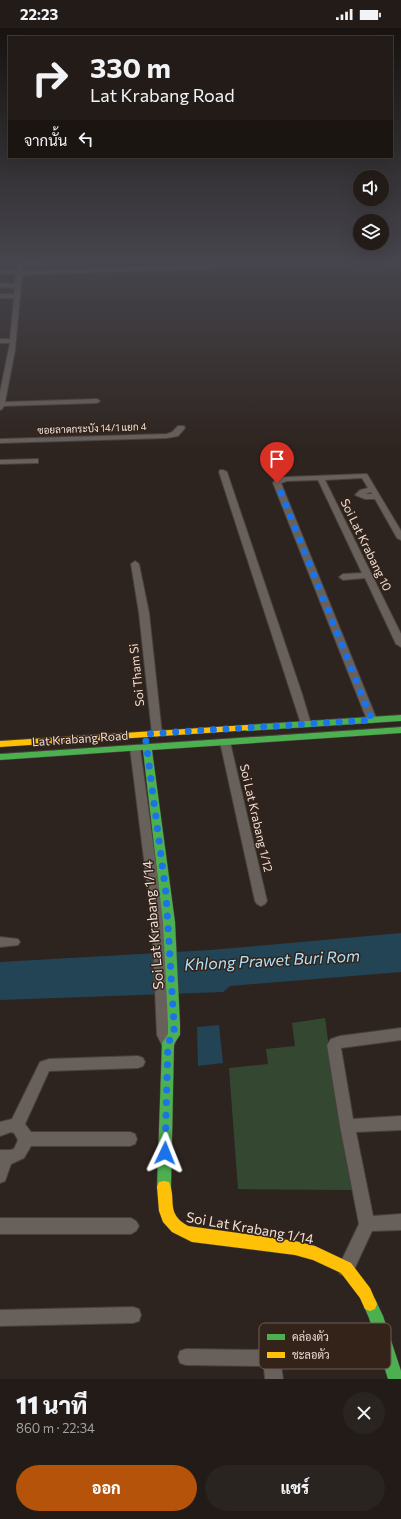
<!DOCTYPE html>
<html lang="th">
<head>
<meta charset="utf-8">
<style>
  :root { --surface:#221b17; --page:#2a2420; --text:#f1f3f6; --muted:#a2a1a1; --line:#3f3936; --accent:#b45309 }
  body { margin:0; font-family:Commissioner,Sarabun,sans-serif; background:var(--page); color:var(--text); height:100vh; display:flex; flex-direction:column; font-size:15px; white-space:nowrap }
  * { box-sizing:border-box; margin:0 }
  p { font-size:13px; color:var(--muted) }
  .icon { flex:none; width:22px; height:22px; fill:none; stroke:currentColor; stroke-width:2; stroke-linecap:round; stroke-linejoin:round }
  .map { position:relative; height:1351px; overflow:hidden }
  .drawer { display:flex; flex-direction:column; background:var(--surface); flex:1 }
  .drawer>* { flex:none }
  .top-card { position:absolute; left:8px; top:8px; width:385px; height:122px; border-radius:0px; box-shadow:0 4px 16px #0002,0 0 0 1px var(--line); background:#221b17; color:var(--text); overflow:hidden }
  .buttons { position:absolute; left:353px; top:142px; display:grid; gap:8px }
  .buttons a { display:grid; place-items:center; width:36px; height:36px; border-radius:50%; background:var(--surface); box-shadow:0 4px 16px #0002,0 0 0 1px var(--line); font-size:20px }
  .pin { position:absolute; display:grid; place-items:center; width:34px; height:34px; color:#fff; margin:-41px -17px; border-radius:50% 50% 50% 0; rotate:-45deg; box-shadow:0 0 4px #0007 }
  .pin .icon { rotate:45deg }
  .me { position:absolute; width:44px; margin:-22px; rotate:2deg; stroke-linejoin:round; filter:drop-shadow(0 0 3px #0008) }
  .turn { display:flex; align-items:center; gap:14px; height:84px; padding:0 16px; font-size:18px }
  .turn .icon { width:52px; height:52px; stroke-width:2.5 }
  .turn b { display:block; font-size:28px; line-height:34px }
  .then { display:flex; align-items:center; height:38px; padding:0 16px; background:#0003; gap:8px; font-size:15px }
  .round { display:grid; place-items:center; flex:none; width:42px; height:42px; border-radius:21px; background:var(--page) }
  .summary { display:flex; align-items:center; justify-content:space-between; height:68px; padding:0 16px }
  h1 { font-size:24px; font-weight:800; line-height:30px }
  .button { display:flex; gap:8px; margin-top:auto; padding:8px 16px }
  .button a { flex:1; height:46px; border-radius:24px; background:var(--accent); color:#fff; font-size:16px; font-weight:800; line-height:46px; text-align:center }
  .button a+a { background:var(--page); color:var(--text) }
  .status { display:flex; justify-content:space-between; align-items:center; height:28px; padding:0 20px; background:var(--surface); direction:ltr }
  .status svg { height:11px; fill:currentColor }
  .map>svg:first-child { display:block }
</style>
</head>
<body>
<div class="status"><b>22:23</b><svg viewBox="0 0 49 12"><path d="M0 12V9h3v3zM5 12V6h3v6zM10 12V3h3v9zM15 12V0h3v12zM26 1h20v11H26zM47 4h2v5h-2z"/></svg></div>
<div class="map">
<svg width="401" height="1351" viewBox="0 0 401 1351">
  <rect width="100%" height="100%" fill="#2e241f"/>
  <path fill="#344831" d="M325,990L339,1093L352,1162L238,1161L229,1040L268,1036L266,1021L295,1018L292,995Z"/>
  <g fill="#234454">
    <path d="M401,905V944L230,958L223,964L0,972V934L211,922Z"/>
    <path d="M219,997L223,1035L198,1038L197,999Z"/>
  </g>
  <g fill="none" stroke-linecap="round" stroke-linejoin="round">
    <g stroke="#49403c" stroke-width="2">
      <g id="street">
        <path d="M18,234H47L44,236L22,237V244L213,236L216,238L213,240L22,247L15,322L5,374L97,371L100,373L97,375L4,378L2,381L0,382V364L10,315H0V311H10L14,270H0V266H14L15,260L0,259V255L15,256L16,246H0V242H17Z"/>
        <path d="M296,234H301L302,235L299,237Z"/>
        <path d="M178,398H184L185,400L178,408L167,410L0,415V411L167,406L172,404Z"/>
        <path d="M35,431H38V435L0,436V432Z"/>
        <path d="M220,442H223L227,444L302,666L311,696L310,698L306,699L301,696L219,444Z"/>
        <path d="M364,446H367L401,503V512L397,510L375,471H365L355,467L360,462L368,460L362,450L325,452L401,606V619L396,616L365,550L343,552L339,549L343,546L362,545L318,452L287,453L281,455L377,692L372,695L367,692L273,455L276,450L287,449ZM371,464L372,466H365Z"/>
        <path d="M135,533L139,536L149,585L162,706L157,709L152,706L139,585L131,536Z"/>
        <path d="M225,711L230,714L267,873L265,876L261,878L257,876L255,873L220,714Z"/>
        <path d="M135,717L140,720L164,895L171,1007L175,1015L173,1019L168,1021L163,1019L157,1007L152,895L130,720Z"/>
        <path d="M0,909L18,911L20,914L18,917L0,919Z"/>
        <path d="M401,1000V1012L341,1020L353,1091L401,1088V1102L356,1104L373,1188L401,1186V1202L372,1203L352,1246L346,1248L340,1246L338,1240L359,1196L340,1098L327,1017L331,1011L340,1008Z"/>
        <path d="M138,1028L143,1030L145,1034L143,1038L138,1040L49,1043L25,1096L31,1104H130L135,1106L137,1111L135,1116L130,1118H31L24,1130L11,1136L5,1153L0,1155V1122H10L14,1121L18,1112L14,1105L11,1104L0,1108V1094L12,1091L40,1034L49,1031Z"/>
        <path d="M0,1190H131L136,1193L139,1198L136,1203L131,1206H0Z"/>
        <path d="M133,1279L139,1281L141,1287L139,1293L133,1295L0,1298V1282Z"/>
        <path d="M186,1321L264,1322C280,1328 281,1335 283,1351H265L264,1340L263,1338L186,1337L180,1335L178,1329L180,1323Z"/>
      </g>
    </g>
    <g stroke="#49403c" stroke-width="1">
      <g id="fast">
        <path d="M401,687V693L247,703L242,700L247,697Z"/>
        <path d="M401,699V705L152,722L175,894L180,996V1007L174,1016L171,1159L169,1164L164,1165L159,1164L157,1159L162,1015L168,1006V996L163,894L143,722L0,732V726Z"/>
        <path d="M370,1269L375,1271L383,1288L401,1343V1351H388L369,1290L363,1276L365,1271Z"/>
      </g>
    </g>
    <g stroke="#49403c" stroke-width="1">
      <g id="slow">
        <path d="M247,697L250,698L252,700L250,702L0,719V713Z"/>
        <path d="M164,1153L169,1154C177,1173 165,1185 188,1198L295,1213L315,1218L351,1235L370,1260L377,1276L375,1281L370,1283L365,1281L360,1270L341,1245L313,1232L295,1227L192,1214L172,1204L163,1194L159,1183L157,1159L159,1154Z"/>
      </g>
    </g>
    <use href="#street" fill="#68605b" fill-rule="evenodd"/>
    <use href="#fast" fill="#4caf50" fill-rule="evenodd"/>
    <use href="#slow" fill="#ffc107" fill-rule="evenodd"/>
  </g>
  <linearGradient id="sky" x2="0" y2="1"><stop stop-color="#191411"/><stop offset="0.55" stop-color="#46454d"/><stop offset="1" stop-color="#46454d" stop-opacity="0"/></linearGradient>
  <rect width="401" height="423" fill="url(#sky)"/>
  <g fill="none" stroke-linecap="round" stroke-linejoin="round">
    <path stroke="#1a73e8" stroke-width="7" stroke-dasharray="0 12.6" d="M165,1125L168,1014L174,1007V996L166,866L145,706L372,692L277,455"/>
  </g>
  <g text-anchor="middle" stroke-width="3" stroke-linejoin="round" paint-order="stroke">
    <g font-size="10" fill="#ece0da" stroke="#342319">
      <text transform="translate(92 400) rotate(-2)" y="4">ซอยลาดกระบัง 14/1 แยก 4</text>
    </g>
    <g font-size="12" fill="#ece0da" stroke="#342319">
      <text transform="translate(366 517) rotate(64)" y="4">Soi Lat Krabang 10</text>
      <text transform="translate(137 647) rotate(-96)" y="4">Soi Tham Si</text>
      <text transform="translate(80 711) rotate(-4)" y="4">Lat Krabang Road</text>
      <text transform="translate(256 790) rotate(77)" y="4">Soi Lat Krabang 1/12</text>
    </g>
    <g font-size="14" fill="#ece0da" stroke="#342319">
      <text transform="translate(153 897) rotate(-95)" y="5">Soi Lat Krabang 1/14</text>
      <text transform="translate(250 1200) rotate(10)" y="5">Soi Lat Krabang 1/14</text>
    </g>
    <g font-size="16" font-style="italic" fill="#ade1fd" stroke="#342319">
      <text transform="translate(272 932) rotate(-3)" y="6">Khlong Prawet Buri Rom</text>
    </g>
  </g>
  <rect x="259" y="1295" width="132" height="46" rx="6" fill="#342319" stroke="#6b5c53" stroke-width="1"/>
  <rect x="267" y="1306" width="18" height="6" fill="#4caf50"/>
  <rect x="267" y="1324" width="18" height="6" fill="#ffc107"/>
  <g font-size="11" fill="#ece0da">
    <text x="292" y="1313">คล่องตัว</text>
    <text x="292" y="1331">ชะลอตัว</text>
  </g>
</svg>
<div class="buttons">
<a><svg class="icon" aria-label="sound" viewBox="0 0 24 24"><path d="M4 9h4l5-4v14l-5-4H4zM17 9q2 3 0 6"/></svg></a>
<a><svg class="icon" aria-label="layers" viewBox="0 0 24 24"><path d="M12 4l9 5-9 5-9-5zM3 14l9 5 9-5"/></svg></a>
</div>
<div class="pin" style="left:277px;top:455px;background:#d93025"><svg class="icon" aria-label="arrive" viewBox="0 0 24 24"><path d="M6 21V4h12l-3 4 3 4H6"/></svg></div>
<svg class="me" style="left:165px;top:1125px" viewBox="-20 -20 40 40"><path d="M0-17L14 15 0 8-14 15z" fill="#1a73e8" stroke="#fff" stroke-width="4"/></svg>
<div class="top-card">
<div class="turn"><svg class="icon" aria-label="right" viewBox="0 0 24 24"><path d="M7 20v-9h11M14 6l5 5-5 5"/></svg><div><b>330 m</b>Lat Krabang Road</div></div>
<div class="then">จากนั้น<svg class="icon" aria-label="left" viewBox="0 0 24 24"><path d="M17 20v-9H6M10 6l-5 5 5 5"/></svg></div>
</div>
</div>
<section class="drawer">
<div class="summary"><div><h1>11 นาที</h1><p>860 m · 22:34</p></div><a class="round"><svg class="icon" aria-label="close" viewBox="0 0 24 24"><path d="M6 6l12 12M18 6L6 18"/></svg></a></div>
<div class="button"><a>ออก</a><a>แชร์</a></div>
</section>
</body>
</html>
